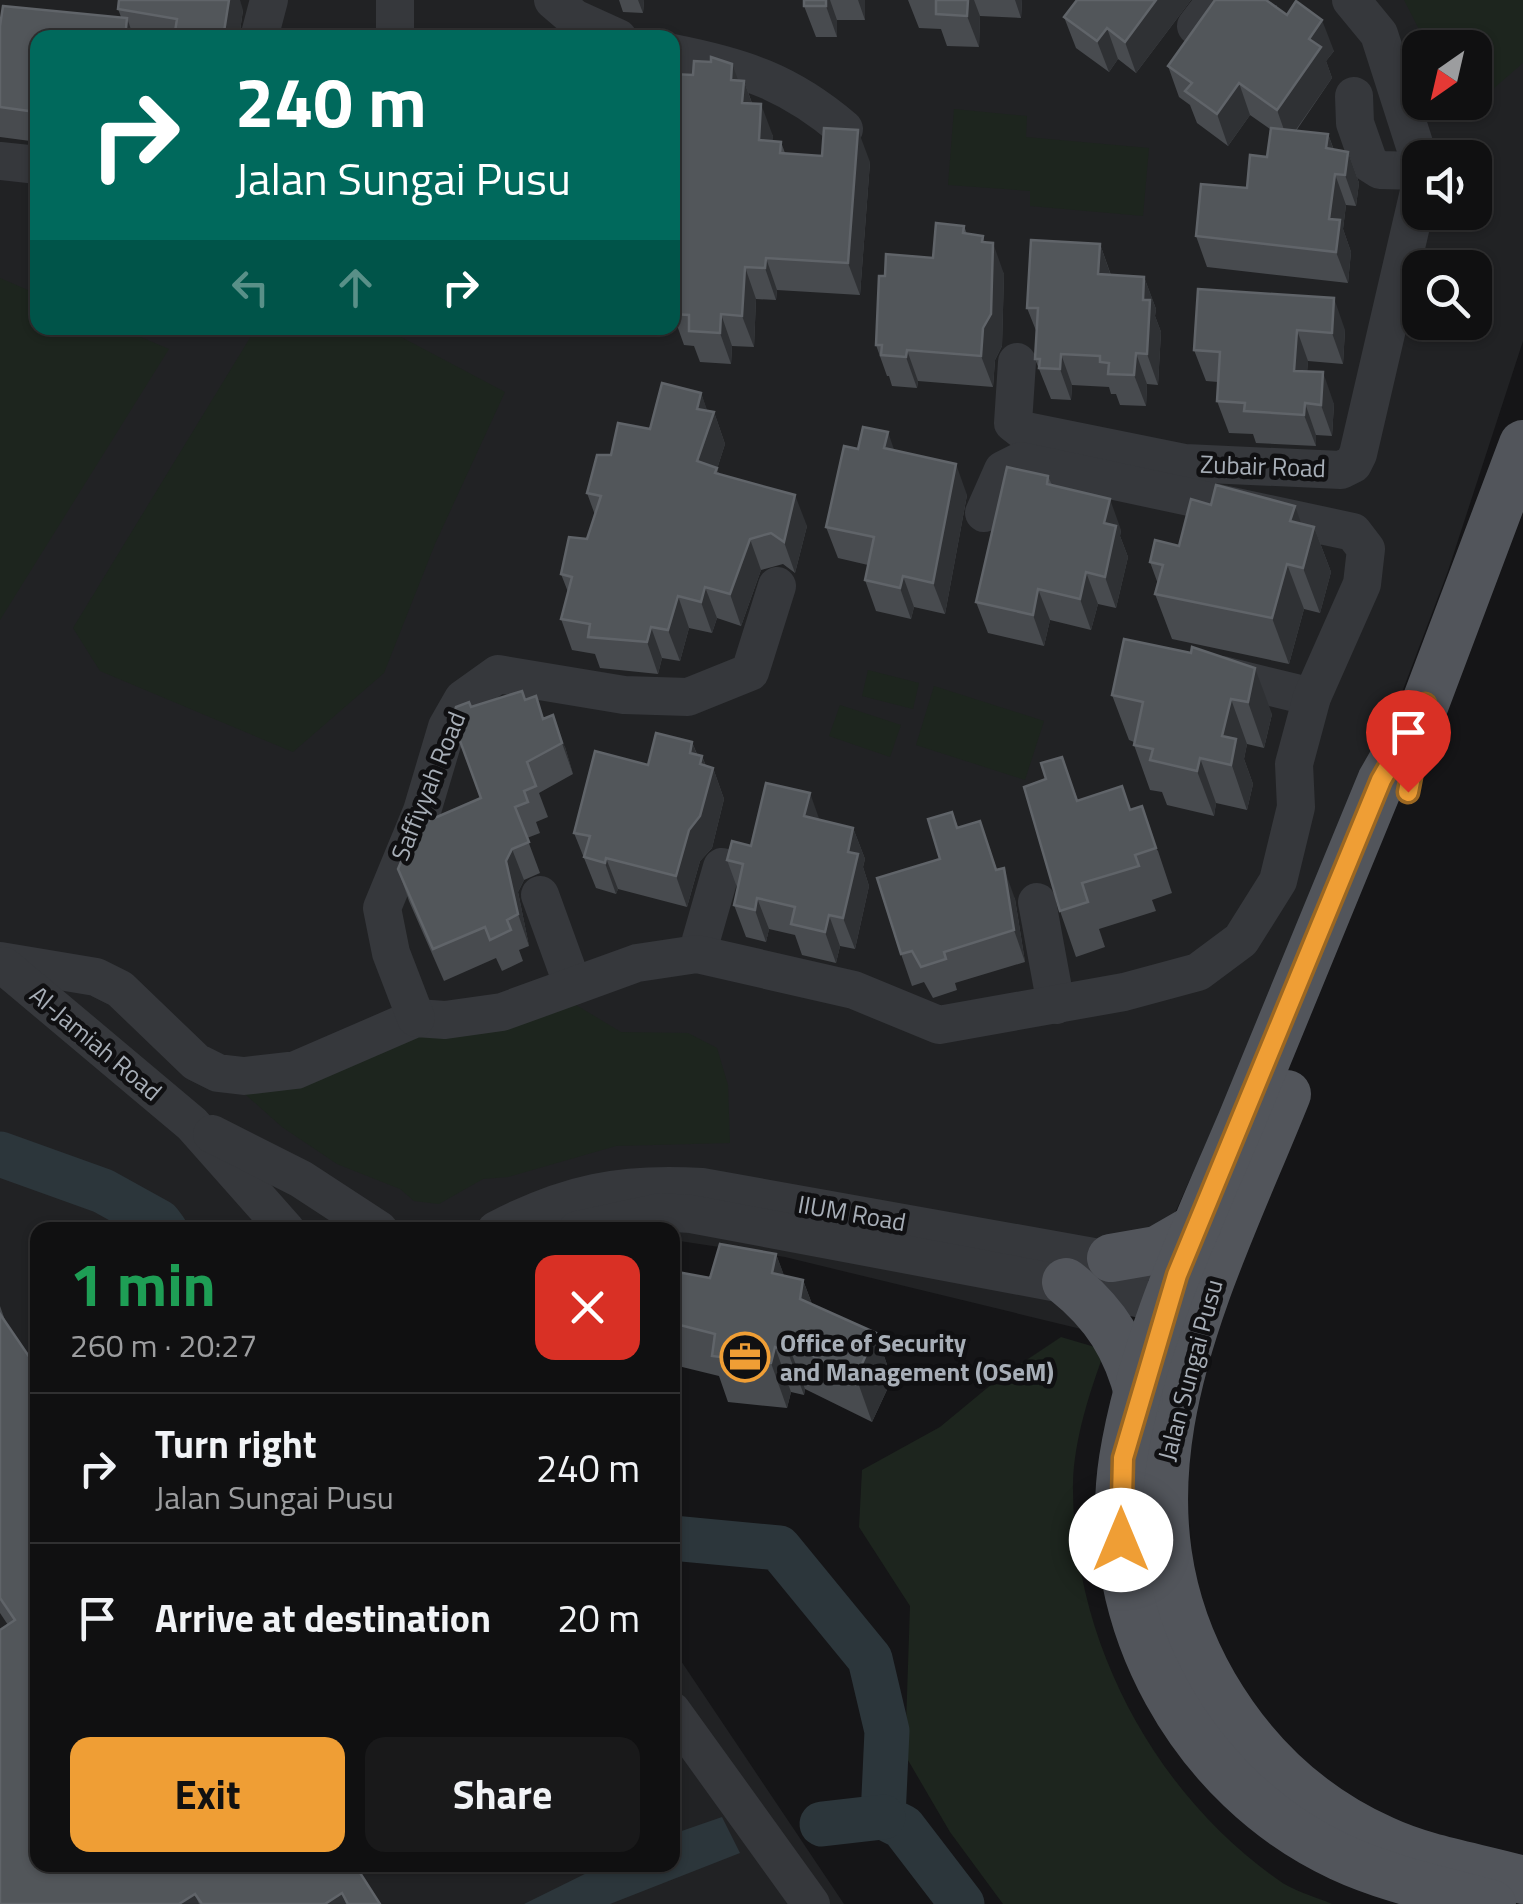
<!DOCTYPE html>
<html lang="en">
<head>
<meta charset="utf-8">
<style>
  :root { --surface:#101011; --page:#19191a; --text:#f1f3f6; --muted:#9c9d9f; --line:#303031; --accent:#ef9e35 }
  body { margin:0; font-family:"Titillium Web",sans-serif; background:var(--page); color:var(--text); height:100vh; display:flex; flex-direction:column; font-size:38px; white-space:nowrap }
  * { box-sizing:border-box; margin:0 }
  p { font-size:32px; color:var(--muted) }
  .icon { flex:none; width:55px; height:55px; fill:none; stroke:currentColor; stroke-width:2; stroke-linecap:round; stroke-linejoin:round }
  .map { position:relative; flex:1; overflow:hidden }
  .panel { position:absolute; left:30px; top:1222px; width:650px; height:650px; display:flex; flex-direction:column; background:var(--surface); border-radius:20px; box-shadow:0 2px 8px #0004,0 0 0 2px var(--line) }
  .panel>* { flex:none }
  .guide { position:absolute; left:30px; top:30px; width:650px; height:305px; border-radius:20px; box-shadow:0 2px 8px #0004,0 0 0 2px var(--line); background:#00695c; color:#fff; overflow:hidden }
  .needle { width:65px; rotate:214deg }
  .controls { position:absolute; left:1402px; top:30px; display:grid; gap:20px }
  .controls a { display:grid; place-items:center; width:90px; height:90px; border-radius:20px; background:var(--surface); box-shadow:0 2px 8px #0004,0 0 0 2px var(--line); font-size:50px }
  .pin { position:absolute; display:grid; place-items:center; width:85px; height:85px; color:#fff; margin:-102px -42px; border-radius:50% 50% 50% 0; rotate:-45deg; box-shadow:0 0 10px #0007 }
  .pin .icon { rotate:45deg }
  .me { position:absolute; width:110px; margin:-55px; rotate:0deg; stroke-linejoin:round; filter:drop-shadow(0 0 8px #0008) }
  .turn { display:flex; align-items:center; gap:35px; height:210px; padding:0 40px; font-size:45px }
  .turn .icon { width:130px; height:130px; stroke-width:2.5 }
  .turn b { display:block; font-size:70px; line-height:85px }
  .lanes { display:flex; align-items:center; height:95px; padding:0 40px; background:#0003; justify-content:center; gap:50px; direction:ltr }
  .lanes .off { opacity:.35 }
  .round { display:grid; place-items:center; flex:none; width:105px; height:105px; border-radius:20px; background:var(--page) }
  .overview { display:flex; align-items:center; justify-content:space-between; height:170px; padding:0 40px }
  h1 { font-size:60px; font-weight:700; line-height:75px; color:#1e9e55 }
  .primary-button { display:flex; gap:20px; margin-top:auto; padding:20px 40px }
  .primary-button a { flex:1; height:115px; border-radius:20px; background:var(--accent); color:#111; font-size:40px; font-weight:700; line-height:115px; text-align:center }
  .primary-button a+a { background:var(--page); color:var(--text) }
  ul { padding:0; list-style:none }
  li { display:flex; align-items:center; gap:30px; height:150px; padding:0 40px; border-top:2px solid var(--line) }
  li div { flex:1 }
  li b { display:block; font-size:38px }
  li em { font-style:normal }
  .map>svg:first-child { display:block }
</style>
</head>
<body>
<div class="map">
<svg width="1523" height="1904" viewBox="0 0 1523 1904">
  <rect width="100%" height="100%" fill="#151517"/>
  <path fill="#212224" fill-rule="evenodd" d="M0,0H1523V341L1448,571L1376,761L1175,1213L1106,1335L785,1257L673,1240L672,1230H38V1865H672L673,1649L844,1904H0ZM38,38H672V328H38ZM1420,48H1475V102H1420ZM1420,158H1475V212H1420ZM1420,268H1475V322H1420Z"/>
  <g fill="#1d251e">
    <path d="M1404,0H1523V63L1463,115L1456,103L1475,102V48L1428,47Z"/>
    <path d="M954,109L1027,116L1026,137L1149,148L1143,216L1030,206V191L948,185Z"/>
    <path d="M0,278L37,294L38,328H119L169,349L0,620Z"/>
    <path d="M256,328H384L505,392L435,544L384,673L293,752L100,671L73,628Z"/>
    <path d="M868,670L919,683L913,709L862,696Z"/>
    <path d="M934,686L1044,721L1025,780L916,745Z"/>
    <path d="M840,705L901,725L890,757L829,736Z"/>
    <path d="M566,999L621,1032L688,1033L717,1048L728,1085L730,1143L616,1146L508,1177L483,1179L439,1204L414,1201L400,1189L337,1164L282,1127L237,1087L417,1028Z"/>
    <path d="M1061,1337L1105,1350C1090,1391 1074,1439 1073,1483C1071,1636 1152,1791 1277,1879C1292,1891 1314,1896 1332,1904H1003L950,1832L905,1755L910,1606L859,1527L862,1470L940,1427L998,1379Z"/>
  </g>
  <path fill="#2c363b" d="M722,1817L740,1853L610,1904H524L603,1865H672L673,1834Z"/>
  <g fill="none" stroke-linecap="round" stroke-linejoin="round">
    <g stroke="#2c363b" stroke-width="45">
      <path d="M0,1154L103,1191L159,1222L165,1230"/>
      <path d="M672,1538L779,1548L870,1659L887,1731L883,1817L903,1827L962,1904"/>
      <path d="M822,1824L883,1817"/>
    </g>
    <g stroke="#36383c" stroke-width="38">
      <path d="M395,0V38"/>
      <path d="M553,0L574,18L618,38"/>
      <path d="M1351,0L1379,34L1420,162"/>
      <path d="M1196,26L1216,0"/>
      <path d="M259,38L269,0"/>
      <path d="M672,53C743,67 789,82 844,129"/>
      <path d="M1354,96L1355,123L1369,163L1380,170L1420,171"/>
      <path d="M0,161L38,165"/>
      <path d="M1017,362L1013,423L1022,430L1185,463L1341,470L1353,464L1358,454L1420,187"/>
      <path d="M1222,675L1312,697"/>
      <path d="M540,895L573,986"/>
      <path d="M1037,902L1056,1005"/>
      <path d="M697,954L722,867"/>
      <path d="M0,961L96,977L120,989L196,1062L218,1073L244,1076L296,1070L416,1018L445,1020L502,1012L637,963L697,954L854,990L939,1025L1124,992L1198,972L1241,940L1278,881L1296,807L1294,764L1312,697L1362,584L1366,549L1353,532L1021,461L1003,470L984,513"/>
      <path d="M4,966L192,1124L286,1230"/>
      <path d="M416,1018L391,953L382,908L422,811L447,727L463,699L498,674L624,695L688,697L750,672L777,586"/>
      <path d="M212,1134L301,1179L379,1230"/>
      <path d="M496,1230C567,1193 621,1182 702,1187L1138,1265"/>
      <path d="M577,1230L660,1212L691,1214L1190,1308"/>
      <path d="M672,1711L811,1904"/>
    </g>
    <g stroke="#52555b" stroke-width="48">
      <path d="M1287,1094C1210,1286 1098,1484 1214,1685C1255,1755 1310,1807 1384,1840C1427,1860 1478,1867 1523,1880"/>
      <path d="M1111,1258L1157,1250L1197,1227"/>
      <path d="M1066,1282C1105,1313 1127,1348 1139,1397"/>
      <path d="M1492,1904C1441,1890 1387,1879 1340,1857C1193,1789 1098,1620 1123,1459C1142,1340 1197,1226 1243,1117C1289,1005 1335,893 1381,781L1425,704L1523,444"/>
    </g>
  </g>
  <g fill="#484b4f">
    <path d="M619,0H644L643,13L623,12Z"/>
    <path d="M804,0H865V20H837V37H816L804,6Z"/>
    <path d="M908,0H1022L1021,18L980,16L979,47L947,46L941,29L919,28Z"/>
    <path d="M1191,0L1136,73L1118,59L1109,72L1076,48L1064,17Z"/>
    <path d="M1277,5L1276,7L1334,51L1326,61L1332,78L1296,131L1328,134L1334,150L1348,152L1359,183L1356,206L1346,205L1343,229L1351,252L1348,283L1207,267L1196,236L1247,188L1267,157L1270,129L1250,115L1228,146L1197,123L1190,105L1179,97L1168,66Z"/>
    <path d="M118,9L243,10L239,38H38V142L0,137V26L121,17Z"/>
    <path d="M672,74L744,81L752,103L773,136L772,141L781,142L785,153L870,162L860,295L777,290L776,300L756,299L754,347L732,346L731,364L700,362L694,346L684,345L673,314Z"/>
    <path d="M964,226L967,234L985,242L1004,274L1002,346L995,360L993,387L918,381L917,388L892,386L889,376H887L876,345L885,276L933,258Z"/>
    <path d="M1100,244L1111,275L1144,277L1156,309L1155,316L1161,332L1158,385L1147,384L1146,406L1120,405L1116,394H1111L1109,387L1072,385L1071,400L1051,399L1035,359L1037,333L1027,308Z"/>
    <path d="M1198,289L1345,330L1343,364L1308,361L1307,372L1334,404L1332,436L1316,435V446L1256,443L1253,434L1229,433L1217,401L1218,382L1206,381L1194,350Z"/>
    <path d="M701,393L707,411L714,412L725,444L717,469L719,474L807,526L795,573L783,564L761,570L741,626L717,618L712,633L689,628L680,661L662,658L658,674L600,668L595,654L572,650L561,619L568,592L561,574L587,539L595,515L587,493L611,455Z"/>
    <path d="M858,449L894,450L967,495L945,614L914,607L911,619L876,611L865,580L868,565L838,558L826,527Z"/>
    <path d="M1048,476L1052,485L1121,530L1120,536L1128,557L1116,608L1098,604L1091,630L1050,620L1044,646L988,633L976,602Z"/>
    <path d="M1211,505L1314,527L1331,572L1320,613L1304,609L1289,664L1172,639L1155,594L1158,584L1150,562L1179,546Z"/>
    <path d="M1124,639L1272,714L1264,748L1247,744L1244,759L1253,784L1247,810L1216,803L1214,816L1167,805L1162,792L1150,790L1134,745V742L1129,740L1112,695Z"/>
    <path d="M526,699L544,718L565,747L573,774L539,793L548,817L536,822L540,833L527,838L540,873L524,880L518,892L529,946L519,950L523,961L502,971L496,958L444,981L409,901L398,869L481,798L471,707Z"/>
    <path d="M692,742L697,754L702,756L706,766L713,768L724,799L712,848L700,861L687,907L618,889L616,894L596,888L574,833L648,765Z"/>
    <path d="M1062,757L1078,801L1130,810L1158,851L1172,893L1152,900L1156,911L1099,929L1105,947L1076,957L1060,911L1046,779Z"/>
    <path d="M952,812L958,827L980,821L997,870L1015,899L1025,962L955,983L957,990L933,998L924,982L912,986L901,954L940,859Z"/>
    <path d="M820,820L853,828L865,859L863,867L869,886L855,949L840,946L836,963L802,955L795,935L769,929L766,942L746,937L734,905L738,890L727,860L751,846Z"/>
    <path d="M776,1254L784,1276L803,1280L812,1304L876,1333L892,1379L872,1422L805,1389L804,1395L791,1392L787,1408L728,1402L719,1376L674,1365L672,1360V1271L710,1278Z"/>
    <path d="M0,1306L6,1323L38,1865H355L380,1904H0L8,1625L0,1613Z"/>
  </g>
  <g fill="#2f3134">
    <path d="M226,0H240L243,10L239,38H223Z"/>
    <path d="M638,0H644L643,13Z"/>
    <path d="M826,0H830L837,20V37L826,6Z"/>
    <path d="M858,0H865V20Z"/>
    <path d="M968,0H974L980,16L979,47L967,16Z"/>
    <path d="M1015,0H1022L1021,18Z"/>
    <path d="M1156,0H1191L1136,73L1125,42Z"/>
    <path d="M127,18L134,38H125Z"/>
    <path d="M1322,20L1334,51L1326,61L1332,78L1288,141L1277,110L1309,39Z"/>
    <path d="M1107,28L1118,59L1109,72L1097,41Z"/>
    <path d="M732,64L743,93L744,81L755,112L743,105L731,80Z"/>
    <path d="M1239,83L1250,115L1228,146L1217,114Z"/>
    <path d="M31,99L38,118V135L29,111Z"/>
    <path d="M761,104L773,136L770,171L759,140Z"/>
    <path d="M858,130L870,162L860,295L848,263Z"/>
    <path d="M1328,134L1339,165L1326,148Z"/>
    <path d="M1348,152L1359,183L1356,206L1345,175Z"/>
    <path d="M1335,174L1346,205L1343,229L1351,252L1348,283L1336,252L1329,219Z"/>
    <path d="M983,236L992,262L993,243L1004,274L1002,346L995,360L993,387L981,356Z"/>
    <path d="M1100,244L1111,276L1098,274Z"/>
    <path d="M766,258L777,290L776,300L765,268Z"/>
    <path d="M745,267L756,299L754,347L742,316Z"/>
    <path d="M1144,277L1156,309L1155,316L1161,332L1158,385L1147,354L1143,300Z"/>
    <path d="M1334,298L1345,330L1343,364L1332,333Z"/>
    <path d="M721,314L732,346L731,364L720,333Z"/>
    <path d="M1297,330L1308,361L1305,402L1294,371Z"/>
    <path d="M907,350L918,381L917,388L906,357Z"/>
    <path d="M1136,353L1147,384L1146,406L1134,375Z"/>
    <path d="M1061,354L1072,385L1071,400L1060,369Z"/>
    <path d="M1323,372L1334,404L1332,436L1321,405Z"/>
    <path d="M701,393L711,421L714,412L725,444L717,469L728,500L697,461V409Z"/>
    <path d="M1305,403L1316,435V446L1304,415Z"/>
    <path d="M888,432L899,464L884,448Z"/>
    <path d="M956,464L967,495L945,614L933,583Z"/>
    <path d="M795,495L807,526L795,573L784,542Z"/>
    <path d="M1110,499L1121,530L1120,536L1128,557L1116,608L1105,577L1104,523Z"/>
    <path d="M1295,506L1309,546L1314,527L1331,572L1320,613L1303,568L1290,521Z"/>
    <path d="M750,539L761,570L741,626L730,594Z"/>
    <path d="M1287,564L1304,609L1289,664L1272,618Z"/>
    <path d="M1086,572L1098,604L1091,630L1080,599Z"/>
    <path d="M903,576L914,607L911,619L900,588Z"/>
    <path d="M705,587L717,618L712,633L701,602Z"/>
    <path d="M1038,589L1050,620L1044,646L1033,615Z"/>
    <path d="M678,596L689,628L680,661L668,630Z"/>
    <path d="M651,627L662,658L658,674L647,642Z"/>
    <path d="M1255,668L1272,714L1264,748L1248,702Z"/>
    <path d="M1231,699L1247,744L1244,759L1253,784L1247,810L1222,736Z"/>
    <path d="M553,715L565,747L573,774L562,743Z"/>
    <path d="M692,742L700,763L702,756L710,778L713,768L724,799L712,848L700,861L687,907L676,876L690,753Z"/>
    <path d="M1200,758L1216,803L1214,816L1197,771Z"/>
    <path d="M810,793L821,824L804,816Z"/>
    <path d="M853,828L865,859L863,867L869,886L855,949L843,918L848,852Z"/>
    <path d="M512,849L524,880L518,892L529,946L518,914L506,861Z"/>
    <path d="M606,858L618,889L616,894L605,863Z"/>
    <path d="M1004,868L1015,899L1025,962L1014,930Z"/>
    <path d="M757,898L769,929L766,942L755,910Z"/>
    <path d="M829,915L840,946L836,963L825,932Z"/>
    <path d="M776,1254L793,1299L772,1273Z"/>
    <path d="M803,1280L820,1326L800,1299Z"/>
    <path d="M876,1333L892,1379L872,1422L856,1377Z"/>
    <path d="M788,1344L805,1389L804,1395L787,1350Z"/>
    <path d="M775,1347L791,1392L787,1408L771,1363Z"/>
    <path d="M342,1893L346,1904H325Z"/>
    <path d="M195,1894L199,1904H179Z"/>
  </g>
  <g fill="#52565a" stroke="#606469" stroke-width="2.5">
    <path d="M119,0H229L223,38H174L177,19L118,9Z"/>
    <rect x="804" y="0" width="22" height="6"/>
    <path d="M936,0H968L967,16L936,14Z"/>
    <path d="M1077,0H1156L1125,42L1107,28L1097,41L1064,17Z"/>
    <path d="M1215,0H1266L1287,15L1296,1L1322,20L1309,39L1321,47L1277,110L1239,83L1217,114L1185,91L1192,83L1168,66Z"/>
    <path d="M3,6L127,18L125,38H38V100L31,99L29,111L0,107V26Z"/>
    <path d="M711,57L732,64L731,80L744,81L742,103L761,104L759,140L781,142L780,153L822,156L824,128L858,130L848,263L766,258L765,268L745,267L742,316L721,314L720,333L689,331V315L673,314L674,281L672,280V74L693,75L694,61L711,62Z"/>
    <path d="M1271,128L1328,134L1326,148L1348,152L1345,175L1335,174L1329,219L1340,220L1336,252L1196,236L1201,184L1247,188L1250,155L1267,157Z"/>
    <path d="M936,223L964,226L963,233L983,236L982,242L993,243L991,314L983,328L981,356L907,350L906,357L881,355L882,345H876L879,276H885L886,254L933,258Z"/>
    <path d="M1031,240L1100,244L1098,274L1144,277L1143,300H1150L1147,354L1136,353L1134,375L1108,374L1109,363L1100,362V356L1061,354L1060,369L1039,368L1040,359H1035L1038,308H1027Z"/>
    <path d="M1198,289L1334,298L1332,333L1297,330L1294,371L1323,372L1321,405L1305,403L1304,415L1244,411L1245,403L1217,401L1220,352L1194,350Z"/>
    <path d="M662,383L701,393L697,409L714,412L697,461L717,468L715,473L795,495L784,542L771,533L750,539L730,594L705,587L701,602L678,596L668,630L651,627L647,642L588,637L590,624L561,619L572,577L561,574L569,537L587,539L601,496L587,493L597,455H611L618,423L650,429Z"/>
    <path d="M863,427L888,432L884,448L956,464L933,583L903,576L900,588L865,580L874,537L826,527L844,446L858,449Z"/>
    <path d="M1007,467L1048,476L1047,484L1110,499L1104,523L1116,526L1105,577L1086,572L1080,599L1038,589L1033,615L976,602Z"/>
    <path d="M1216,485L1295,506L1290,521L1314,527L1303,568L1287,564L1272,618L1155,594L1163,565L1150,562L1155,540L1179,546L1191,499L1211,505Z"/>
    <path d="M1124,639L1191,653L1192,647L1255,668L1248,702L1231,699L1222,736L1236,739L1231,765L1200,758L1197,771L1150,760L1153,749L1134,745L1143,702L1112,695Z"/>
    <path d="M522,691L525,700L536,696L543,719L553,715L562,743L527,762L536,786L524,791L528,802L515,807L529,842L512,849L506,861L518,914L507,920L511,930L490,940L485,927L433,949L398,869L416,826L481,798L452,719L456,707L469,702L471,707Z"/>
    <path d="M656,733L692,742L690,753L702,756L700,764L713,768L700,816L689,830L676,876L606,858L605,863L584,857L590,836L574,833L595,751L648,765Z"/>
    <path d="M1062,757L1077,801L1122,786L1130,810L1142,806L1156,848L1135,855L1139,866L1082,883L1088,902L1060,911L1024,787L1046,779L1041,763Z"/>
    <path d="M766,783L810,793L804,816L853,828L848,852L858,854L843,918L829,915L825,932L791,924L795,907L757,898L755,910L734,905L743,864L727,860L732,841L751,846Z"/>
    <path d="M952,812L957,828L980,821L996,870L1004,868L1014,930L944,952L946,959L921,967L912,951L901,954L877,878L940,859L928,819Z"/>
    <path d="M720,1244L776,1254L772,1273L803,1280L800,1299L876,1333L856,1377L788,1344L787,1350L775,1347L771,1363L712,1356L715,1334L672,1323V1271L710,1278Z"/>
    <path d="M0,1314L32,1361L38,1358V1865H355L380,1904H348L342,1893L325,1904H202L195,1894L179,1904H0V1630L15,1620L0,1598Z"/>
  </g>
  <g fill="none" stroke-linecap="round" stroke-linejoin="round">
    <g stroke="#9b6722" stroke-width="25">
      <path id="route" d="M1121,1540L1123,1458L1177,1275L1381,780L1425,704L1408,792"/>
    </g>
    <use href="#route" stroke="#ef9e35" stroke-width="18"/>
  </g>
  <defs>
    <g id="office-ring" transform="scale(2.5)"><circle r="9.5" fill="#101012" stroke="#ef9e35" stroke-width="1.5"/><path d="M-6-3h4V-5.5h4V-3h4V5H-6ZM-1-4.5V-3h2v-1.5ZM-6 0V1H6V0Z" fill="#ef9e35"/></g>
  </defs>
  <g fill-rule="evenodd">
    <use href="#office-ring" x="745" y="1357"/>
  </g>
  <g text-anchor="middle" stroke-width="9" stroke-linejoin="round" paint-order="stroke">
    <g font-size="25" fill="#a7aeb7" stroke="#101012">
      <text transform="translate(1263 466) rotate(2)" y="9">Zubair Road</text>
      <text transform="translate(428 786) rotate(-68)" y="9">Saffiyyah Road</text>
      <text transform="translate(96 1043) rotate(40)" y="9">Al-Jamiah Road</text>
      <text transform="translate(852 1213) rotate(10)" y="9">IIUM Road</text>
      <text transform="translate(1190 1370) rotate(-75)" y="9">Jalan Sungai Pusu</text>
    </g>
    <g font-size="25" font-weight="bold" fill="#a7aeb7" stroke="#101012" text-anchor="start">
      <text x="780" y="1352">Office of Security<tspan x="780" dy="29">and Management (OSeM)</tspan></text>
    </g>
  </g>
</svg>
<div class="controls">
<a><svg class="needle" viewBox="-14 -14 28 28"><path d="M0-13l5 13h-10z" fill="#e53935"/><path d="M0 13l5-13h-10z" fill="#9c9d9f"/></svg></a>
<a><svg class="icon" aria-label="sound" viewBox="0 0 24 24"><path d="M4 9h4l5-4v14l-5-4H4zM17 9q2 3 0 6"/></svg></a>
<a><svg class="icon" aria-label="search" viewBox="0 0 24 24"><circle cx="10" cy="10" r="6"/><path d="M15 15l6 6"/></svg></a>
</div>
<div class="pin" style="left:1408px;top:792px;background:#d93025"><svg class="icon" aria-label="arrive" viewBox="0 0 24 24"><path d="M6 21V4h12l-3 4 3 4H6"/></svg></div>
<svg class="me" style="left:1121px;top:1540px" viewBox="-20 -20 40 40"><circle r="19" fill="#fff"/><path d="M0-13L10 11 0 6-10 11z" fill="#ef9e35"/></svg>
<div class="guide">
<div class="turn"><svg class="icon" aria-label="right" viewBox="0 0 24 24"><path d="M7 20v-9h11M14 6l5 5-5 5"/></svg><div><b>240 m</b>Jalan Sungai Pusu</div></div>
<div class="lanes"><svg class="icon off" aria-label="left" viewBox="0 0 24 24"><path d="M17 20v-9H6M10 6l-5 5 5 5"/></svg><svg class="icon off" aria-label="ahead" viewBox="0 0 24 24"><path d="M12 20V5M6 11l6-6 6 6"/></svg><svg class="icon" aria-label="right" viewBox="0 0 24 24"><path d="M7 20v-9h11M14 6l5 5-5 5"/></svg></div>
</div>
<section class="panel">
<div class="overview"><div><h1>1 min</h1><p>260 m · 20:27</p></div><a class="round" style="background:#d93025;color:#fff"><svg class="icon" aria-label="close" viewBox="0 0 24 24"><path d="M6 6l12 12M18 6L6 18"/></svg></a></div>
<ul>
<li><svg class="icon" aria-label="right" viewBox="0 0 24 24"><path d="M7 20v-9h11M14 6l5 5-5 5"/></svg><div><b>Turn right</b><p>Jalan Sungai Pusu</p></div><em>240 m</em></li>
<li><svg class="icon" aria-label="arrive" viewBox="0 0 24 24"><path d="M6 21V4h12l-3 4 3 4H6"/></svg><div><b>Arrive at destination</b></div><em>20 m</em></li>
</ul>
<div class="primary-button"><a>Exit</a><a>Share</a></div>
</section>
</div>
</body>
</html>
